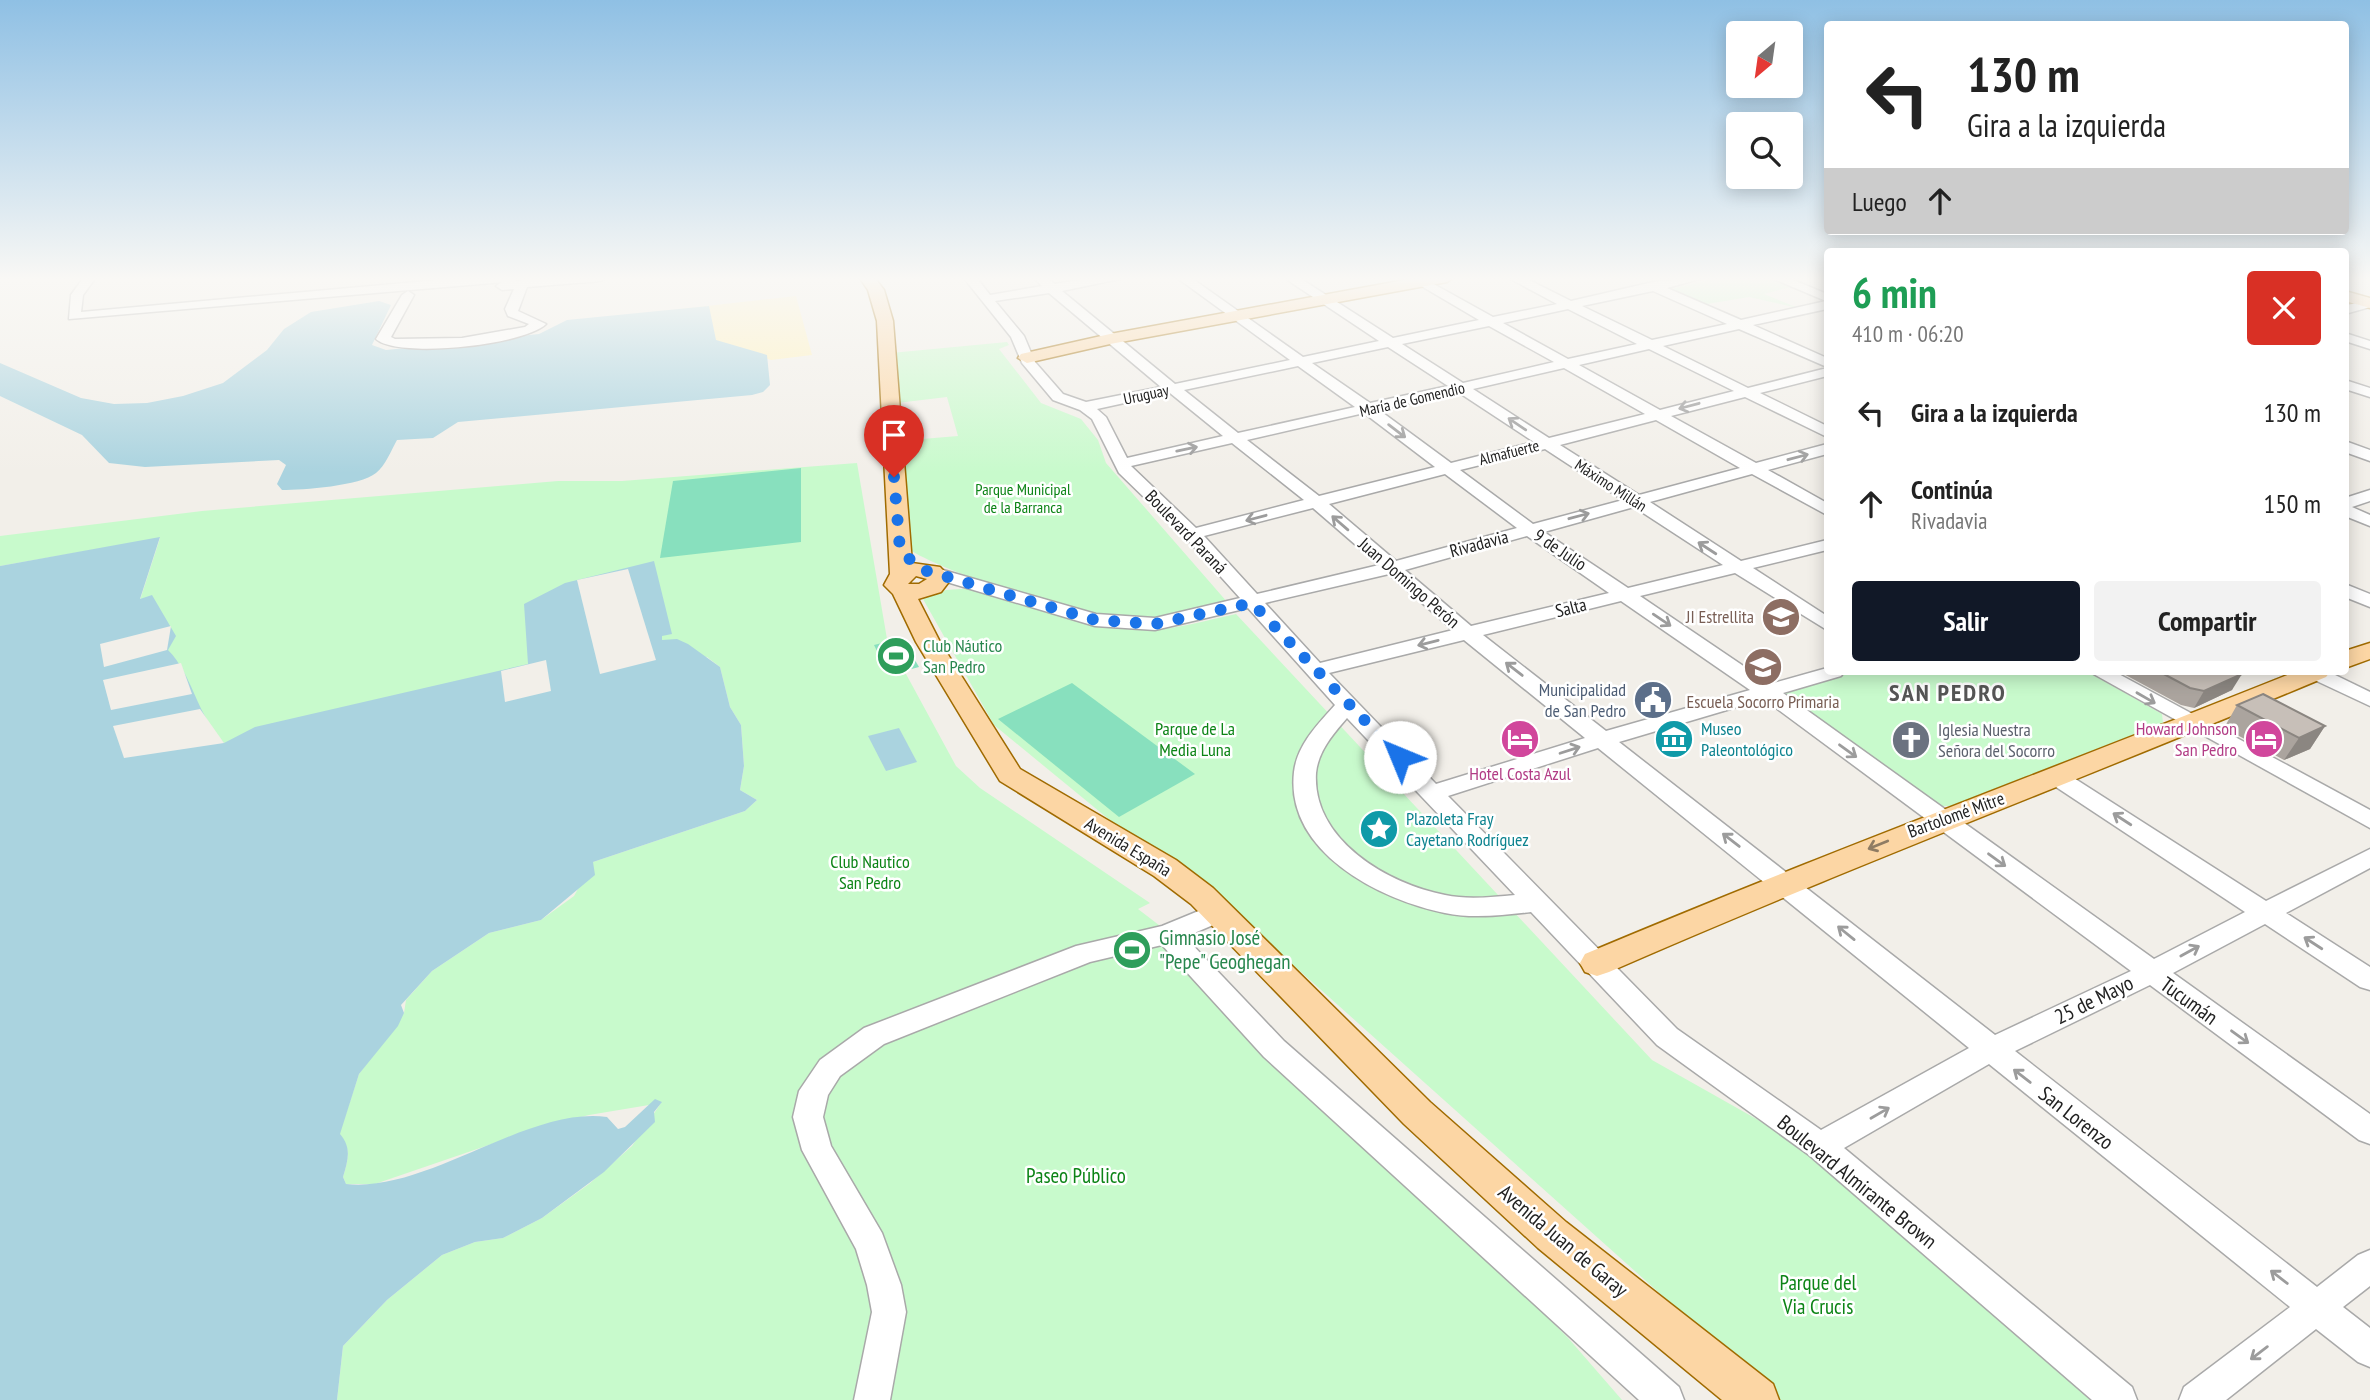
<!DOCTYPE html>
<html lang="es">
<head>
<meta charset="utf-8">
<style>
  :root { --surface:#fff; --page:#f2f2f2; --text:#222; --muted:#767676; --accent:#111827 }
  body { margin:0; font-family:"PT Sans Narrow",sans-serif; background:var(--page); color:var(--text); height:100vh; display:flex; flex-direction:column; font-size:26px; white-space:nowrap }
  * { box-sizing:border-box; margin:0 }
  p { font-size:23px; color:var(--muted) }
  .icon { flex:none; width:38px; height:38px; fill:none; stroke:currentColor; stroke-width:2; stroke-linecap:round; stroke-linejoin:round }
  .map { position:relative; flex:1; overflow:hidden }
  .details { position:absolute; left:1824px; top:248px; width:525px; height:427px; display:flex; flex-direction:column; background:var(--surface); border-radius:7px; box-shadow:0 4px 18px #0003 }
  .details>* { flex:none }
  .banner { position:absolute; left:1824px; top:21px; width:525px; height:214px; border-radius:7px; box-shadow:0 4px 18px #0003; background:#fff; color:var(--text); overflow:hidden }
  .needle { width:46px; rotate:209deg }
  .fabs { position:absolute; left:1726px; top:21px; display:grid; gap:14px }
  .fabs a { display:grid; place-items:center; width:77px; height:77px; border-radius:7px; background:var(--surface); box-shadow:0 4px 18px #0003; font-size:35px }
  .pin { position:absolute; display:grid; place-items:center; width:60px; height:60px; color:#fff; margin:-72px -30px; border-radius:50% 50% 50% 0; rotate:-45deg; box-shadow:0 0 7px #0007 }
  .pin .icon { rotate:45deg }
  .me { position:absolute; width:77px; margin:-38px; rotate:315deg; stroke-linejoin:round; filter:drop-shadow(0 0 5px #0008) }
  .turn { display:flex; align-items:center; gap:24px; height:147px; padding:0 28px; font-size:32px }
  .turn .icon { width:91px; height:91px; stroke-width:2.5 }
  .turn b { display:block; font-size:49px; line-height:60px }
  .then { display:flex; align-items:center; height:66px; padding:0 28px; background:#0003; gap:14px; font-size:26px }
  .round { display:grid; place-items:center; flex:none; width:74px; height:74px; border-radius:7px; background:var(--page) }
  .overview { display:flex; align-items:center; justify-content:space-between; height:119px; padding:0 28px }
  h1 { font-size:42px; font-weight:700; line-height:52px; color:#1e9e55 }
  .cta { display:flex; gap:14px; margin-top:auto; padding:14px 28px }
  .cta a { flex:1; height:80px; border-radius:7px; background:var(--accent); color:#fff; font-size:28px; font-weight:700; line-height:80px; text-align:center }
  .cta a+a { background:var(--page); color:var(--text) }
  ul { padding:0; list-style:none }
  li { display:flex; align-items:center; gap:21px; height:91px; padding:0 28px }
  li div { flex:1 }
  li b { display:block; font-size:26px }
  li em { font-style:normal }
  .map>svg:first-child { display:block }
</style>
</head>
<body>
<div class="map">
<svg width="2370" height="1400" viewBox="0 0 2370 1400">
  <rect width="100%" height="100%" fill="#f2efe9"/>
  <path fill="#fff1ba" d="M796,296L812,355L771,360L718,343L584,320Z"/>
  <g fill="#c8facc">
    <path d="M1723,277H1765L1790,287L1764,294L1798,308L1749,297L1701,305L1666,290Z"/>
    <path d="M1007,342L1009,345L999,349L1041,403L1081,419L1098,440L1106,463L1228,603C1192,611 1158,620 1121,619C1081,617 939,571 907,548L898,441L958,436L947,397L897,403L891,353Z"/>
    <path d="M857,463L887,639L956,766L980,788L1150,903L1138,909L1181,942L1569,1339L1622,1400H337L343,1346L387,1300L442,1255L475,1242L503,1238L542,1218L589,1184L632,1146L661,1103L589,1115L541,1127L375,1184H346L343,1177C348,1160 352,1148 339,1135L359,1074L404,1013L406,1000L432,971L489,933L541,920L574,896L593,862L745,811L757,800L740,790L744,766L741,725L730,707L720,667L707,657L656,660L207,766L140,600L160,538L0,566V536L202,511L558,481H622Z"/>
    <path d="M975,588C1031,607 1086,629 1146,630C1175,630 1207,620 1236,614L1652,1060L1815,1152L2106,1400H1760L1665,1298L1214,894L1111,821L994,725L923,599L946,590Z"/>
    <path d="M1855,672H2088L2162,714L2163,723L1951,806H1940L1779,693Z"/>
  </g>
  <g fill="#88e0be">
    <path d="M801,468V542L660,558L673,481Z"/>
    <path d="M902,638L919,667L889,675L874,645Z"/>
    <path d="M1072,683L1195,774L1119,817L998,719Z"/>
  </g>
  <g fill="#aad3df">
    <path d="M379,301L391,305L372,345L386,350L539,334L567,320L709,306L716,340L767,355L770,385L763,392L752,395L458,422L433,438L397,440C391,451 385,466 376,473C360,486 303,490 282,490L277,484L286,465L279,460L145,467L109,463L82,435L0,396V363L81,398L114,404L147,403L183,396L223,383L267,350L284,329L311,312Z"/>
    <path d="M160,537L140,599L152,595L176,636L168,650C193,675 196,714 224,743L255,727L528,664L524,604L565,583L654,561L672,634L662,636V640L677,639L688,644L720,667L730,707L741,725L744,766L740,790L757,800L745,811L593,862L595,875L541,920L489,933L432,971L401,1005L404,1013L398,1026L359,1074L340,1134C352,1148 348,1160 343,1177L346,1184C428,1193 527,1106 607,1117L618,1129L625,1127L655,1099L662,1102L654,1112L655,1122L604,1172L542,1218L503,1238L475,1242L442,1255L387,1300L343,1346L337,1400H0V566Z"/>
    <path d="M899,728L917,762L886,771L868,736Z"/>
  </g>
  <g fill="#f2efe9">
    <path d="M628,569L656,660L600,674L577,580Z"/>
    <path d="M171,626L167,650L104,667L100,644Z"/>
    <path d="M546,660L551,691L505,702L501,671Z"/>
    <path d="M181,663L192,694L111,710L103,680Z"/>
    <path d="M200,709L224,743L124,758L113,726Z"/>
  </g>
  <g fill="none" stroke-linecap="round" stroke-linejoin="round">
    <g stroke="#a9a9a9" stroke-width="3">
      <g id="minor">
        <path d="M84,277H96L83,295L81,312L472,277H521L515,281L69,319L71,295Z"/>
        <path d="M559,277H607L601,281L527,287L518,311L546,324C525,345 398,359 376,339L402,295L408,291L414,295L391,337L395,339L462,338L525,327L529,324L508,316L505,309L514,289L502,290L496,286L502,282Z"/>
        <path d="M963,277H976L990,295L1042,286L1033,277H1046L1055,284L1099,277H1129L1062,291L1175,384L1290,360L1176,277H1190L1303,357L1379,341L1283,277H1298L1393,338L1479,320L1406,277H1421L1493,317L1557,304L1507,277H1523L1571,301L1653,282L1707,277L1667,288L1741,320L1826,301L1769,277H1786L1827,294V309L1753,325L1827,358V367L1739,329L1663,346L1748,388L1827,368V376L1760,393L1827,426V437L1745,397L1671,416L1756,463L1827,444V454L1768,470L1827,503V515L1752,474L1650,502L1741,561L1827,540V550L1753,568L1827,616V630L1735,573L1640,596L1770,684L1827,668V672H1844L1841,676L1783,693L2154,959L2245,912L2050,783L2047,778L2050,773H2066L2266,901L2370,849V868L2286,913L2370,967V990L2360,987L2265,924L2173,973L2370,1114V1144L2359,1140L2150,985L2015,1051L2317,1287L2358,1255L2370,1250V1286L2343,1307L2370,1328V1367L2358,1362L2316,1329L2226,1400H2179L2184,1387L2290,1307L1989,1064L1844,1148L2132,1387L2137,1400H2092L1809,1155L1657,1045L1531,912C1503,915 1473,919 1445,913C1380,900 1285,852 1294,772C1297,745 1318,724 1335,705L1248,608L1155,630L1095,626L930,577L927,573L936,568L1096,614L1155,618L1240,598L1186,538L1119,473L1092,419L1080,410L1053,400L1022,363L1011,337ZM1653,291L1727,324L1652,340L1582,306ZM1049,293L1161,387L1086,402L1063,394L1035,362L1024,336L995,301ZM1568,309L1637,344L1568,359L1503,323ZM1489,326L1554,362L1463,383L1402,344ZM1388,347L1448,386L1370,403L1312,363ZM1649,349L1734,391L1660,410L1579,365ZM1298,366L1355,407L1238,433L1184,390ZM1564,368L1645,414L1549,438L1473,389ZM1458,392L1534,442L1451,463L1379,410ZM1170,393L1223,436L1127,458L1106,417L1097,409ZM1364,413L1435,467L1319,496L1247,440ZM1656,420L1740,468L1639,495L1560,445ZM1232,443L1304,500L1196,528L1131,466ZM1545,449L1623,500L1533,524L1460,470ZM1445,474L1517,528L1396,561L1329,504ZM1634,507L1723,565L1628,588L1544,532ZM1313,508L1379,565L1257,594L1204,536ZM1527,536L1609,593L1471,626L1405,570ZM1389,574L1453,630L1320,663L1265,603ZM1621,601L1750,690L1606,731L1483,635ZM1464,640L1585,738L1436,784L1329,673ZM1764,699L2131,971L1995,1035L1619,742ZM1347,718L1515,895C1492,897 1468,900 1445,895C1388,884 1312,840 1316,773C1318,751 1334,733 1347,718ZM1598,748L1969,1048L1821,1130L1677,1029L1448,796Z"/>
        <path d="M2370,299V307L2345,314V306Z"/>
        <path d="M2345,333L2370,341V349L2345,341Z"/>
        <path d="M2345,380L2370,388V397L2345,389Z"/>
        <path d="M2345,441L2370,450V461L2345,452Z"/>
        <path d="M2370,490V501L2352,507L2370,515V526L2345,516V498Z"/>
        <path d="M2345,584L2370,594V607L2345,597Z"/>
        <path d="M2090,672H2115L2370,810V828Z"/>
        <path d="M2303,672H2329L2370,692V706L2306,676Z"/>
        <path d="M1218,903L1227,905L1231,912L1227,919L1185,937L1284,1041L1679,1387L1684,1400H1639L1264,1057L1162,945L1090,962L884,1044L840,1076L828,1095L823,1117L831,1146L882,1233L901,1285L906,1312L890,1400H854L872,1312L867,1285L856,1249L802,1150L793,1117L799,1091L820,1060L864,1028L1076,946L1162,926Z"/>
      </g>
    </g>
    <g stroke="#a06b00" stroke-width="3">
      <g id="major">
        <path d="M859,277H874L884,290L893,321L912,563L940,567L951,579L941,592L918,599L940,642L1020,769L1176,860L1213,888L1430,1102L1566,1222L1773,1384L1779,1400H1722L1538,1248L1404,1124L1191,904L1154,876L1000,781L916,642L893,594L884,585L890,574L877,321L868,290ZM916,576L927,579L919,584H908Z"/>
        <path d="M1421,277H1454L1447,282L1110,344L1027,363L1018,358L1021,354L1110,334Z"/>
        <path d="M2345,291L2370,298V308L2345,301Z"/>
        <path d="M2370,643V659L2345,668V651Z"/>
        <path d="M2295,672H2330L2326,677C2087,777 1846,868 1609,972L1597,976L1585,972L1580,963L1585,954C1820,855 2058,767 2295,672Z"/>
      </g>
    </g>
    <use href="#minor" fill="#fff" fill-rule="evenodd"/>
    <use href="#major" fill="#fcd6a4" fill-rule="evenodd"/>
  </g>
  <g fill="#aba49e">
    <path d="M2120,672H2238L2232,690L2194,708L2181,705Z"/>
    <path d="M2237,705L2325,726L2310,749L2284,760L2224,728Z"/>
  </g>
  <g fill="#8b8681">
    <path d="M2242,674L2232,690L2194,708L2204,691Z"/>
    <path d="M2325,726L2310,749L2284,760L2299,738Z"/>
  </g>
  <g fill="#c7bfb8" stroke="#8b8681" stroke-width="2">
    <path d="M2160,672H2238L2242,674L2204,691L2190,688Z"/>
    <path d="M2263,694L2325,726L2299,738L2237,705Z"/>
  </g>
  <defs><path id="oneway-shaft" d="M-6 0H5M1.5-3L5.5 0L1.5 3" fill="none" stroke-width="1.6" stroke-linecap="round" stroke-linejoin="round" transform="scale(1.75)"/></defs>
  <g stroke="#9c9c9c">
    <use href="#oneway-shaft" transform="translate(1689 406) rotate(165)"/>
    <use href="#oneway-shaft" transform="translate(1517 424) rotate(-146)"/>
    <use href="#oneway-shaft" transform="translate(1397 431) rotate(37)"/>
    <use href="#oneway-shaft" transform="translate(1187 449) rotate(-12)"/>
    <use href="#oneway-shaft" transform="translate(1798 457) rotate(-15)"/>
    <use href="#oneway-shaft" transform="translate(1579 516) rotate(-15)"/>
    <use href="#oneway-shaft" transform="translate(1256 518) rotate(165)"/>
    <use href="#oneway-shaft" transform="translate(1340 523) rotate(-139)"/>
    <use href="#oneway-shaft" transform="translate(1707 548) rotate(-147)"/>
    <use href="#oneway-shaft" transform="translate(1662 620) rotate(34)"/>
    <use href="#oneway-shaft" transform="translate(1428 643) rotate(166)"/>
    <use href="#oneway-shaft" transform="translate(1514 669) rotate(-142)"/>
    <use href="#oneway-shaft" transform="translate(2146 698) rotate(30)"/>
    <use href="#oneway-shaft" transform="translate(1570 750) rotate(-18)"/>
    <use href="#oneway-shaft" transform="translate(1848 751) rotate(36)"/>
    <use href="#oneway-shaft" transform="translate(2122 819) rotate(-147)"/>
    <use href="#oneway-shaft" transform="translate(1731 840) rotate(-142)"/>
    <use href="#oneway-shaft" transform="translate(1997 860) rotate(36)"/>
    <use href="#oneway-shaft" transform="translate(1846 933) rotate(-141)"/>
    <use href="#oneway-shaft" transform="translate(2313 943) rotate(-147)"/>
    <use href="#oneway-shaft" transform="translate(2190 951) rotate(-29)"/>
    <use href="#oneway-shaft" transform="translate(2240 1037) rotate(36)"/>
    <use href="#oneway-shaft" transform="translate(2022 1076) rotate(-142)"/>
    <use href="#oneway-shaft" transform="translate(1880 1113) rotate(-30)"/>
    <use href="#oneway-shaft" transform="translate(2279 1277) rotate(-142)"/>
    <use href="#oneway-shaft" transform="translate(2259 1353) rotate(143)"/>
  </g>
  <use stroke="#8f7c63" href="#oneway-shaft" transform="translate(1878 845) rotate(158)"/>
  <linearGradient id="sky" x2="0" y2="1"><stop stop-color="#8fc0e4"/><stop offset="0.59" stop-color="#f9f8f5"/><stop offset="1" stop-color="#f9f8f5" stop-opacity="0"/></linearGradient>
  <rect width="2370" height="473" fill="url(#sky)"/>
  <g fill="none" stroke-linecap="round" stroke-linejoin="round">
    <path stroke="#1a73e8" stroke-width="12" stroke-dasharray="0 21.6" d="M894,477L900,550L920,569L1095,620L1155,624L1252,603L1400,757"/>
  </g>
  <defs>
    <g id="school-disc" transform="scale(2.0125)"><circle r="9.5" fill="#8d6e63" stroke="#fff"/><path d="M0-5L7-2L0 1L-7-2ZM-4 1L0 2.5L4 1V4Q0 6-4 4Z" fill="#fff"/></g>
    <g id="stadium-disc" transform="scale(2.0125)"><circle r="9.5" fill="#2e9e5b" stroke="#fff"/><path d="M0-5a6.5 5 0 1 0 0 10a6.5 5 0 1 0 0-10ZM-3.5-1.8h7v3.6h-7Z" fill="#fff"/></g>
    <g id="civic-disc" transform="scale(2.0125)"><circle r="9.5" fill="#5c6f8a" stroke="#fff"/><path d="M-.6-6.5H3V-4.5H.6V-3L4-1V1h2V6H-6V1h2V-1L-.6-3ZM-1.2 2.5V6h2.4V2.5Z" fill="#fff"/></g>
    <g id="hotel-disc" transform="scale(2.0125)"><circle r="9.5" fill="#d1479c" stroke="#fff"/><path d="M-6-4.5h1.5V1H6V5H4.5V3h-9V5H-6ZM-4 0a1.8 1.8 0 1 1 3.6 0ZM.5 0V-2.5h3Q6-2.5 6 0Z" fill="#fff"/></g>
    <g id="museum-disc" transform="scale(2.0125)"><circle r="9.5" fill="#0f9aa8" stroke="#fff"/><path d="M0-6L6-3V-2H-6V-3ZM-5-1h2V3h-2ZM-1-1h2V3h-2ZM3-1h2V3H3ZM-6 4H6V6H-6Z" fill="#fff"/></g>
    <g id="church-disc" transform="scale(2.0125)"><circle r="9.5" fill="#6b7280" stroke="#fff"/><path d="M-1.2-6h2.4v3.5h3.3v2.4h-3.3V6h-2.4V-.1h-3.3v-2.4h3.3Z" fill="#fff"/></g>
    <g id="sight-disc" transform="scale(2.0125)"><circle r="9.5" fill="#0f9aa8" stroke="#fff"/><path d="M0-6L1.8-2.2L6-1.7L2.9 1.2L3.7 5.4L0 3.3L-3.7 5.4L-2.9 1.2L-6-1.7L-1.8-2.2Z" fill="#fff"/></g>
  </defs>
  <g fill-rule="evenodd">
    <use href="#school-disc" x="1781" y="617"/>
    <use href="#stadium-disc" x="896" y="656"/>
    <use href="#school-disc" x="1763" y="667"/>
    <use href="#civic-disc" x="1653" y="700"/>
    <use href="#hotel-disc" x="1520" y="739"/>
    <use href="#museum-disc" x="1674" y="739"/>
    <use href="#hotel-disc" x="2264" y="739"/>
    <use href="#church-disc" x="1911" y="740"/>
    <use href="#sight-disc" x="1379" y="829"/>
    <use href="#stadium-disc" x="1132" y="950"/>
  </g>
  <g text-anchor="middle" stroke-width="5" stroke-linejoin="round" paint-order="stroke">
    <g font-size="16" fill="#222" stroke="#fff">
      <text transform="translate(1146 394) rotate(-12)" y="6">Uruguay</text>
      <text transform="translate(1412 399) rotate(-13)" y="6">María de Gomendio</text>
      <text transform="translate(1509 452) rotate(-14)" y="6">Almafuerte</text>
      <text transform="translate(1611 485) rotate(33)" y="6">Máximo Millán</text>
    </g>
    <g font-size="16" fill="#0c8416" stroke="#fff">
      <text x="1023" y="495">Parque Municipal<tspan x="1023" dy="18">de la Barranca</tspan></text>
    </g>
    <g font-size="18" fill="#222" stroke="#fff">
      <text transform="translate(1186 532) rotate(46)" y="6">Boulevard Paraná</text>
      <text transform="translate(1479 544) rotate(-15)" y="6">Rivadavia</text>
      <text transform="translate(1560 550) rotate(34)" y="6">9 de Julio</text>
      <text transform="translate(1409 583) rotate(41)" y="6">Juan Domingo Perón</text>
      <text transform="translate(1571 608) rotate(-14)" y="6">Salta</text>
      <text transform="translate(1956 815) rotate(-20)" y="6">Bartolomé Mitre</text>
      <text transform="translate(1128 847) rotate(31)" y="6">Avenida España</text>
    </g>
    <g font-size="18" fill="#785e54" stroke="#fff" text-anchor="end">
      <text x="1754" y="623">JI Estrellita</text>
      <text x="1763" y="708" text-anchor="middle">Escuela Socorro Primaria</text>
    </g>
    <g font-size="18" fill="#27864d" stroke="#fff" text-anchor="start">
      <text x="923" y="652">Club Náutico<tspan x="923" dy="21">San Pedro</tspan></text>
    </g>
    <g font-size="18" fill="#4e5e75" stroke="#fff" text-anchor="end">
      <text x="1626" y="696">Municipalidad<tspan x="1626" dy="21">de San Pedro</tspan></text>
    </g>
    <g font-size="18" fill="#0c8416" stroke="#fff">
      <text x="1195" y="735">Parque de La<tspan x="1195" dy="21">Media Luna</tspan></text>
      <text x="870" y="868">Club Nautico<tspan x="870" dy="21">San Pedro</tspan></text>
    </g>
    <g font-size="18" fill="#0d838f" stroke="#fff" text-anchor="start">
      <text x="1701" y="735">Museo<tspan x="1701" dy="21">Paleontológico</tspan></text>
      <text x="1406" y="825">Plazoleta Fray<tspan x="1406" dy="21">Cayetano Rodríguez</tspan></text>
    </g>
    <g font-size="18" fill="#b23c85" stroke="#fff" text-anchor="end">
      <text x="2237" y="735">Howard Johnson<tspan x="2237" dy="21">San Pedro</tspan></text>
      <text x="1520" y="780" text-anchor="middle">Hotel Costa Azul</text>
    </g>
    <g font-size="18" fill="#5b616d" stroke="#fff" text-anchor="start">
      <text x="1938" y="736">Iglesia Nuestra<tspan x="1938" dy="21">Señora del Socorro</tspan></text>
    </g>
    <g font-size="21" fill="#27864d" stroke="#fff" text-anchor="start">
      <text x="1159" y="945">Gimnasio José<tspan x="1159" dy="24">"Pepe" Geoghegan</tspan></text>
    </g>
    <g font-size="21" fill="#222" stroke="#fff">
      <text transform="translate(2094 1000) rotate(-26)" y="7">25 de Mayo</text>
      <text transform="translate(2189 1001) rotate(36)" y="7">Tucumán</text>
      <text transform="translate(2076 1118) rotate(38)" y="7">San Lorenzo</text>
      <text transform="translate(1857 1182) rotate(39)" y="7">Boulevard Almirante Brown</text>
      <text transform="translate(1563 1241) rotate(40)" y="7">Avenida Juan de Garay</text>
    </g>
    <g font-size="21" fill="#0c8416" stroke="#fff">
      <text x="1076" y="1183">Paseo Público</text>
      <text x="1818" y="1290">Parque del<tspan x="1818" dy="24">Via Crucis</tspan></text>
    </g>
    <g font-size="24" font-weight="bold" letter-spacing="2" fill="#555" stroke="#fff">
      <text x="1948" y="701">SAN PEDRO</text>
    </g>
  </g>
</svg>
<div class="fabs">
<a><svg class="needle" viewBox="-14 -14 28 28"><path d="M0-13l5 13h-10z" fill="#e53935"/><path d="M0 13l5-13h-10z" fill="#767676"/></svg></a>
<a><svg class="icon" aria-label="search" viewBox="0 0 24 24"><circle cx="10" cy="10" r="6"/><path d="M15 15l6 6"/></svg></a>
</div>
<div class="pin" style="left:894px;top:477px;background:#d93025"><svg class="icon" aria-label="arrive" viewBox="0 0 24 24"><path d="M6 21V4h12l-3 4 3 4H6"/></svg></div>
<svg class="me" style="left:1400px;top:757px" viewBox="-20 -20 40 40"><circle r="19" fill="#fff"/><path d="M0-13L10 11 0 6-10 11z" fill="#1a73e8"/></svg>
<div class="banner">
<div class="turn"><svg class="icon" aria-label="left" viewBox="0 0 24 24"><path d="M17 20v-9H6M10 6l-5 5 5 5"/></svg><div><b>130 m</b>Gira a la izquierda</div></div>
<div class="then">Luego<svg class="icon" aria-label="ahead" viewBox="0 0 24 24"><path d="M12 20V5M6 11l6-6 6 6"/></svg></div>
</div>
<section class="details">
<div class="overview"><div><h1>6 min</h1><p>410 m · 06:20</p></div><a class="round" style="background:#d93025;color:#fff"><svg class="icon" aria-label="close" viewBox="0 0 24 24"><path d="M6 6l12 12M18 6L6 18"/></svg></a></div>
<ul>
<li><svg class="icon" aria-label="left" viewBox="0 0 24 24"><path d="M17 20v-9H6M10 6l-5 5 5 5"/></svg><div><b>Gira a la izquierda</b></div><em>130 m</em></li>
<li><svg class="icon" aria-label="ahead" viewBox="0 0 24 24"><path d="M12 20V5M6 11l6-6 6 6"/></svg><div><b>Continúa</b><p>Rivadavia</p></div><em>150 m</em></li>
</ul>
<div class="cta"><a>Salir</a><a>Compartir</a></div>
</section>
</div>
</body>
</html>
